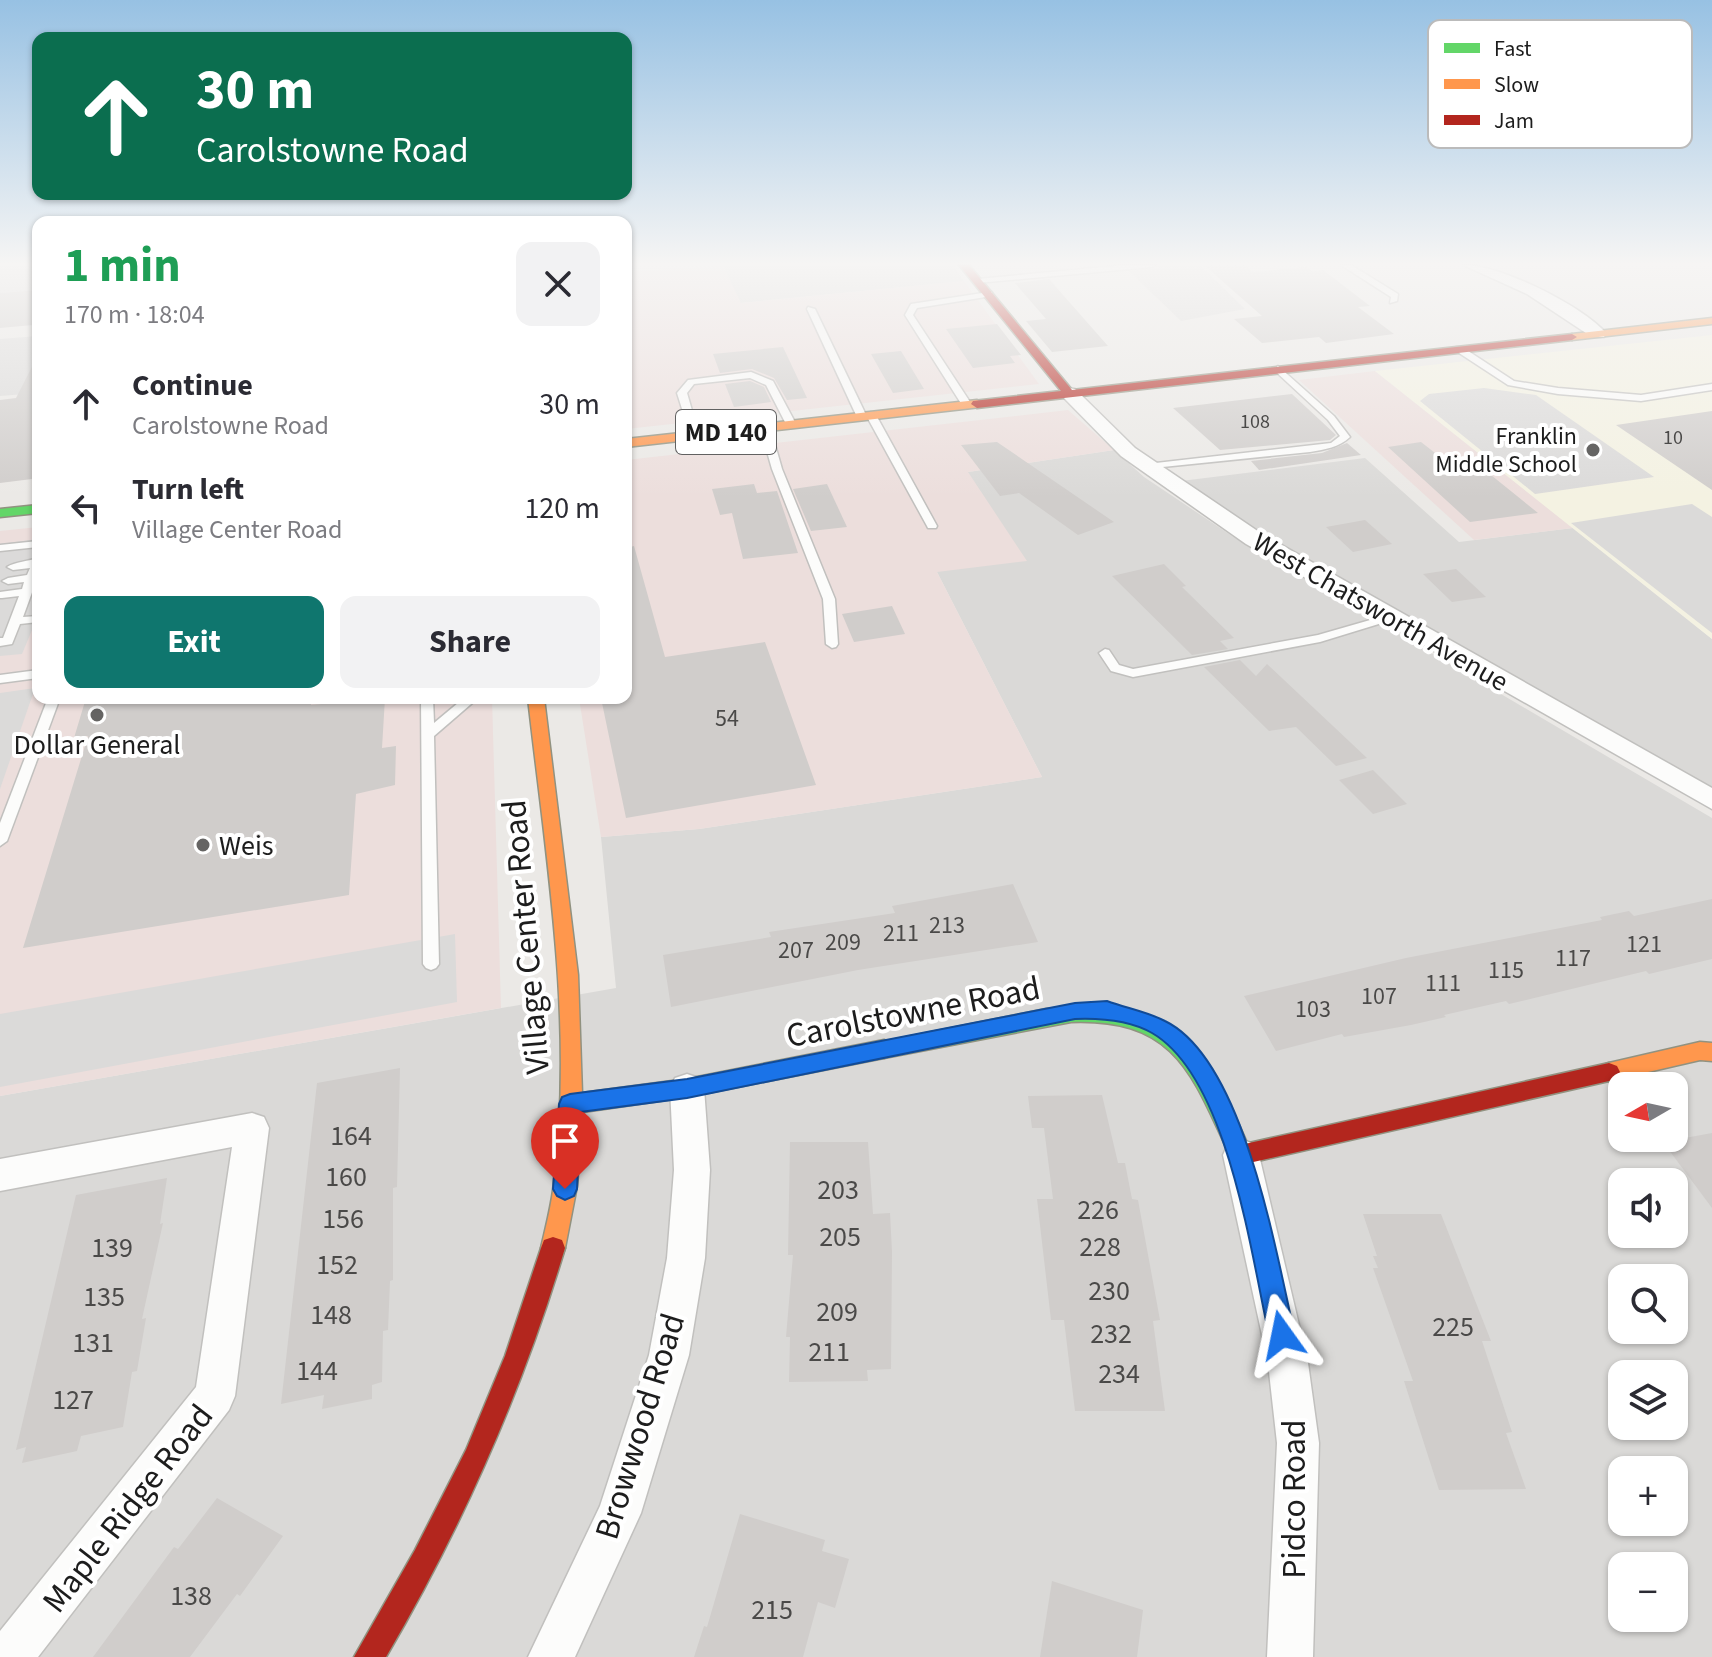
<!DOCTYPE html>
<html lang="en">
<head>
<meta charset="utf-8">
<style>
  :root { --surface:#fff; --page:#f2f2f3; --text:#2b2b33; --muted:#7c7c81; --accent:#0f766e }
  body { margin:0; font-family:"Source Sans 3",sans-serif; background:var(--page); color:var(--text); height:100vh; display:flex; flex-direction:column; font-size:30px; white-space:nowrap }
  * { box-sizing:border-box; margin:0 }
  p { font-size:26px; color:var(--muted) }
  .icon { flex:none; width:44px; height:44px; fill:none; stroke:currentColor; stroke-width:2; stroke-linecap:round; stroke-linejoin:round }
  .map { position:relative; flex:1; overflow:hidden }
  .side { position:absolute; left:32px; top:216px; width:600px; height:488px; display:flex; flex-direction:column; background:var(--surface); border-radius:16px; box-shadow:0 2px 6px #0004 }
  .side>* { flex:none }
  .hud { position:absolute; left:32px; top:32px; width:600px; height:168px; border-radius:16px; box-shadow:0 2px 6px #0004; background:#0b6e4f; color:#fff; overflow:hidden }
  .needle { width:52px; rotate:261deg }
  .fabs { position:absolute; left:1608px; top:1072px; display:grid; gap:16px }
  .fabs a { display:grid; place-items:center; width:80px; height:80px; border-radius:16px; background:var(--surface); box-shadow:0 2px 6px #0004; font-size:40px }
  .pin { position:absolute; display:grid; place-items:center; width:68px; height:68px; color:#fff; margin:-82px -34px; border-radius:50% 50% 50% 0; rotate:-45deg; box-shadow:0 0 8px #0007 }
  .pin .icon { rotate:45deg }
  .me { position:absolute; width:88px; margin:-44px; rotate:348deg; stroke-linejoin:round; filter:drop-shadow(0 0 6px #0008) }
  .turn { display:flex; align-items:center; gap:28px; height:168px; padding:0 32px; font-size:36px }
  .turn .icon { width:104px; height:104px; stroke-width:2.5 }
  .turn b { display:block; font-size:56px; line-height:68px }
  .round { display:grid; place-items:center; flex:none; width:84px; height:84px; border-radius:16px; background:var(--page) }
  .headline { display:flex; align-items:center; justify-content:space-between; height:136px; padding:0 32px }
  h1 { font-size:48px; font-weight:700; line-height:60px; color:#1e9e55 }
  .cta { display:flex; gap:16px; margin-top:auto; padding:16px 32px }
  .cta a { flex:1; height:92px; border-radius:16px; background:var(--accent); color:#fff; font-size:32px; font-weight:700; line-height:92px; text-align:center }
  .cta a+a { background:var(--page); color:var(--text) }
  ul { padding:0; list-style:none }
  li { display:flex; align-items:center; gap:24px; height:104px; padding:0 32px }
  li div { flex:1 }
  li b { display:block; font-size:30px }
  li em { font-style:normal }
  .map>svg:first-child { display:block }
</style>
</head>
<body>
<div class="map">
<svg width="1712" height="1657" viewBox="0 0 1712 1657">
  <rect width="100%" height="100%" fill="#ebe9e6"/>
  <g fill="#dad9d7" fill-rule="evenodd">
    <path d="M723,265H952L964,281L740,303Z"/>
    <path d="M1114,450L1144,477L1232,536L1712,818V1657H0V1096L616,988L601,837L699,829L1042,777L937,572L968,472ZM1622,1086H1674V1138H1622ZM1622,1182H1674V1234H1622ZM1622,1278H1674V1330H1622ZM1622,1374H1674V1426H1622ZM1622,1470H1674V1522H1622ZM1622,1566H1674V1618H1622Z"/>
    <path d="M1365,458L1459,542L1573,528L1712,639V789L1267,537L1181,481Z"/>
  </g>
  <g fill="#ecdedc">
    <path d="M723,266L741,303L964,281L1039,384L626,429V272Z"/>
    <path d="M1375,371L1573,528L1474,540L1299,380Z"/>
    <path d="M1068,410L1114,450L968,472L1027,561L937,572L1042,777L699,829L601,837L579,698H626V460Z"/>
    <path d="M38,527V698H492L501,1008L0,1096V531Z"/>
  </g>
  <path fill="#f4f2e2" d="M1712,335V639L1375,371Z"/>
  <g fill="#dbdad9">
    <path d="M0,265H38V290L0,293Z"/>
    <path d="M1156,265H1200L1245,309L1181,321L1129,271L1159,268Z"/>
    <path d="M38,336V393L0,396V339Z"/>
    <path d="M1484,388L1536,395L1654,477L1535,494L1420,401L1429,394Z"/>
    <path d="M1692,504L1712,517V633L1571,523Z"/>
    <path d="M38,539V626L32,630L22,654L0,656V544Z"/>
    <path d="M35,688L26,714L0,789V693Z"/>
    <path d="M455,934L457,1002L0,1087V1014Z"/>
  </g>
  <g fill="#d0cdcb">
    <path d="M1204,265H1245L1253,272L1306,267L1312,271L1323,270L1370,306L1358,307L1394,334L1326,343L1319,337L1262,343L1234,319L1262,316Z"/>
    <path d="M1049,279L1108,346L1052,352L1026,321L1046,319L1015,283Z"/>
    <path d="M38,290V315L33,325L0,328V293Z"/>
    <path d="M997,324L1021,355L1010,356L1015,363L973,368L946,329Z"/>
    <path d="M783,347L807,398L787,400L774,378L752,369L720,373L713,354Z"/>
    <path d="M901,351L924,389L893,393L871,354Z"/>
    <path d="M38,355V466L32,479L0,483V400L16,398Z"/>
    <path d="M750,381L764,387L771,402L734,407L725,384Z"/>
    <path d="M1292,394L1336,435L1330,440L1220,450L1173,408Z"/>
    <path d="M1712,411V490L1616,425Z"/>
    <path d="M997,442L1114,522L1078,535L1019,493L1000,496L961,445Z"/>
    <path d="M1421,442L1462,474L1486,471L1538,513L1470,522L1388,447Z"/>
    <path d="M1347,443L1361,455L1259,470L1251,461L1322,453Z"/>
    <path d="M754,484L757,493L777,491L798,553L743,559L732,513L720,515L712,489Z"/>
    <path d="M827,484L847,527L811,531L793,489Z"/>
    <path d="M1365,520L1392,544L1353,552L1326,527Z"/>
    <path d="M634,546L665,657L765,642L816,785L626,818L601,698H626V548Z"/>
    <path d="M1164,564L1186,586L1182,587L1234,638L1220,641L1228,649L1192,655L1112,576Z"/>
    <path d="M1456,569L1486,597L1452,602L1423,574Z"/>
    <path d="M892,606L905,634L854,642L842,614Z"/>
    <path d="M1240,660L1256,676L1267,664L1367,758L1336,766L1296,727L1269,731L1204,667Z"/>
    <path d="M86,698H312L311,705L385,698L382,748L396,746L395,785L356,794L349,895L23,948L88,736L74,738Z"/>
    <path d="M1373,770L1407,804L1373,814L1339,780Z"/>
    <path d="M1013,884L1038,942L858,970L671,1007L663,955L771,937L769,932L895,913L892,906Z"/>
    <path d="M1712,899V959L1649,974L1646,971L1509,1004L1506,1001L1444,1015L1446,1017L1411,1025L1344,1037L1342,1034L1276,1051L1244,996L1406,958L1602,920L1600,917L1629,911L1634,916Z"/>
    <path d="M400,1068L397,1187L393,1188V1280L390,1281L388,1330L383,1331L382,1382L372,1385V1399L322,1409L324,1395L281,1404L317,1083Z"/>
    <path d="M1102,1095L1118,1163H1125L1132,1199L1138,1200L1160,1320L1153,1321L1165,1411H1075L1064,1320H1051L1037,1199H1053L1044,1128H1032L1028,1096Z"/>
    <path d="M1712,1133V1208L1663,1142Z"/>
    <path d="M790,1142H868L873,1214L890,1213L892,1252L891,1369L867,1370L868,1381L789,1382L790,1337H786L793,1255H788Z"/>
    <path d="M167,1178L160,1224L163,1223L142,1319L146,1318L137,1371L132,1372L123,1427L81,1436L77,1451L22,1463L26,1447L16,1450L76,1195Z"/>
    <path d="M1363,1214H1441L1491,1341H1482L1512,1432L1506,1433L1526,1489L1439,1490L1404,1381H1413L1373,1268H1378L1373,1256H1377Z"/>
    <path d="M217,1498L283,1536L240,1596L237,1594L190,1657H93L174,1547L178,1549Z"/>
    <path d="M740,1514L825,1540L822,1551L849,1559L835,1608L818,1602L803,1657H694L704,1626L707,1627Z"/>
    <path d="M1052,1581L1143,1610L1137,1657H1040Z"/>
  </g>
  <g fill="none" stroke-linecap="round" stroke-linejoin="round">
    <g stroke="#c1c0be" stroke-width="3">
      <g id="lane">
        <path d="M1126,265H1156L1152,267L977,283L973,281L977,279Z"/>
        <path d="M1341,265H1351L1398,294L1397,301L1390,303L1391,297Z"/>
        <path d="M989,292H992V296L917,308L913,315L972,405L967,408L962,405L905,315L911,304Z"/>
        <path d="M808,307L815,309L867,417L865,419L857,417L807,309Z"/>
        <path d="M1456,347H1462L1514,381L1558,388L1641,395L1712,384V390L1641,401L1558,394L1508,385L1456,351Z"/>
        <path d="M1278,366L1334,416L1350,437C1338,448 1326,449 1310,452L1143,469L1142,467L1147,464L1331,443L1340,436L1328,420L1275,371L1274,369Z"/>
        <path d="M751,372L773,381L796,424L794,426L786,424L766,385L750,378L694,384L687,393L699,435L691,437L677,393L688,380Z"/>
        <path d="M871,412L876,415L937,526L936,528H928L927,526L866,415Z"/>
        <path d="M765,424L770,427L782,469L835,599L838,644L836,647L832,648L826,644L823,599L772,469L760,427Z"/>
        <path d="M38,541V547L0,551V545Z"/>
        <path d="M38,558V576L23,617L38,616V622L20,624L12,644L0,646V638H3L19,596L2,598H0V592L22,589L24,582L8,584L2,581L8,578L27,575L30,568L13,570L7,567C14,562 30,561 38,558Z"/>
        <path d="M1391,614L1397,617L1395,619L1320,642L1133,677L1111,671L1099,653L1105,649L1109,650L1119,665L1133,669L1318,635Z"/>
        <path d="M38,670V678L0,683V675Z"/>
        <path d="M48,698H60L7,841L0,846V823Z"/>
        <path d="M421,698H433L434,723L464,698H478L434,736L439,964L436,968L431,970L426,968L423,964Z"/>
      </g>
    </g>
    <g stroke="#c1c0be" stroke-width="3">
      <g id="street">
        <path d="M1463,265C1501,265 1581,305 1606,333L1604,337H1592L1527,294Z"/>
        <path d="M1069,388L1075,389L1135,448L1262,534L1712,788V809L1246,544L1121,456L1063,397V389Z"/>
        <path d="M687,1074L699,1078L704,1088L710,1170L705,1258L689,1355L641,1513L575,1657H528L600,1506L649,1355L667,1258L674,1170L670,1088L675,1078Z"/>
        <path d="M252,1113L264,1117L269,1128L235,1396L229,1410L38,1657H0V1631L196,1387L232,1147L0,1191V1159Z"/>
        <path d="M1241,1139L1254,1144L1259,1155L1308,1363L1319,1443L1313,1657H1267L1277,1443L1268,1363L1223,1155L1228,1144Z"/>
      </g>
    </g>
    <g stroke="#919280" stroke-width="3">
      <g id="fast">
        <path d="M38,505V513L0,517V509Z"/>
        <path d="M1094,1005C1186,1013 1213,1066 1247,1143L1257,1146L1260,1153L1257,1160L1241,1165L1233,1162C1193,1078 1179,1018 1071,1022L884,1058L877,1055L873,1049L877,1043L1046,1009Z"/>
      </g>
    </g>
    <g stroke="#919280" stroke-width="3">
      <g id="slow">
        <path d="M1712,318V324L1572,340L1567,337L1572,334Z"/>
        <path d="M977,400L983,404L981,407L626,447V439Z"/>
        <path d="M528,698H544L578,975L582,1093L687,1079L884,1040L891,1043L895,1049L891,1055L884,1058L687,1097L583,1112L577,1186L565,1248L562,1256L553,1259L544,1256L541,1248C546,1226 552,1204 554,1182C574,1022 546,858 528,698Z"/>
        <path d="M1700,1042L1712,1043V1061L1700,1060L1609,1081L1601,1078L1598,1072L1601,1066L1609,1063Z"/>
      </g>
    </g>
    <g stroke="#919280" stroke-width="3">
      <g id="jam">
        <path d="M959,265H969L1072,390L1572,334L1577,337L1572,340L977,408L971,404L973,401L1061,391Z"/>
        <path d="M1609,1063L1617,1066L1620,1072L1617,1078L1609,1081L1249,1163L1241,1160L1238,1153L1241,1146L1249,1143Z"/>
        <path d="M553,1237L562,1240L565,1248C522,1392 462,1527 386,1657H354L415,1550L466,1450L505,1356L541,1248L544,1240Z"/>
      </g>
    </g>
    <use href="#lane" fill="#fcfcfb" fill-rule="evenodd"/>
    <use href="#street" fill="#fcfcfb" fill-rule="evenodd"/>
    <use href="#fast" fill="#63d668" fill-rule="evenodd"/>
    <use href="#slow" fill="#ff974d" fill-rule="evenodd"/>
    <use href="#jam" fill="#b3261e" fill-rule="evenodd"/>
  </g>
  <linearGradient id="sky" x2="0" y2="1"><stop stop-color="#97c1e3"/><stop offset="0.53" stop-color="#f6f5f4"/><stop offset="1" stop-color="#f6f5f4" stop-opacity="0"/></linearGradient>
  <rect width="1712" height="497" fill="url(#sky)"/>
  <path fill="#1a73e8" stroke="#114b97" stroke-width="2" d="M1107,1001C1126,1008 1148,1012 1165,1021C1245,1060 1276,1255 1295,1335L1291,1344L1282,1348L1273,1344L1269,1335C1251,1255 1228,1077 1152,1033C1129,1020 1101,1018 1075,1019L687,1098L581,1112L577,1189L574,1196L565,1200L557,1196L553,1189L559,1104L562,1097L570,1094L687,1079L1075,1003Z"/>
  <g fill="#656463" stroke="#fff" stroke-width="3">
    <circle cx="1593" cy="450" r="8"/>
    <circle cx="97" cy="715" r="8"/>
    <circle cx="203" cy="845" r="8"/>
  </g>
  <g text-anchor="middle" stroke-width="8" stroke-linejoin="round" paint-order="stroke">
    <g font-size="20" fill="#4a4948">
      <text x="1255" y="428">108</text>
      <text x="1673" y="444">10</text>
    </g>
    <g font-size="24" fill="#1d1d1d" stroke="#fff" text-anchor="end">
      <text x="1577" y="444">Franklin<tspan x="1577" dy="28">Middle School</tspan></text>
    </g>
    <g font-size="24" fill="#4a4948">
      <text x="727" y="726">54</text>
      <text x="947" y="933">213</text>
      <text x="901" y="941">211</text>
      <text x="843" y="950">209</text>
      <text x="1644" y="952">121</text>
      <text x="796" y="958">207</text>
      <text x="1573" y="966">117</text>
      <text x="1506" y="978">115</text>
      <text x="1443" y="991">111</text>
      <text x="1379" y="1004">107</text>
      <text x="1313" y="1017">103</text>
    </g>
    <rect fill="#fff" stroke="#616161" stroke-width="2" x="676" y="410" width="100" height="44" rx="6"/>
    <g font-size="26" font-weight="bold" fill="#1d1d1d">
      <text x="726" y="441">MD 140</text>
    </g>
    <g font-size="28" fill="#1d1d1d" stroke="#fff">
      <text transform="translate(1381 611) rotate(30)" y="10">West Chatsworth Avenue</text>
    </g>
    <g font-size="28" fill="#1d1d1d" stroke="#fff">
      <text x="97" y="754">Dollar General</text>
      <text x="219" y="855" text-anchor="start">Weis</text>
    </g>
    <g font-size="28" fill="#4a4948">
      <text x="351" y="1145">164</text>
      <text x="346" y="1186">160</text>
      <text x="838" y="1199">203</text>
      <text x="1098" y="1219">226</text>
      <text x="343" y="1228">156</text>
      <text x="840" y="1246">205</text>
      <text x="1100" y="1256">228</text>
      <text x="112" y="1257">139</text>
      <text x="337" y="1274">152</text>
      <text x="1109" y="1300">230</text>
      <text x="104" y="1306">135</text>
      <text x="837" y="1321">209</text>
      <text x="331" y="1324">148</text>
      <text x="1453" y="1336">225</text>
      <text x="1111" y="1343">232</text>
      <text x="93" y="1352">131</text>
      <text x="829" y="1361">211</text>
      <text x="317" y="1380">144</text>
      <text x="1119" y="1383">234</text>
      <text x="73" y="1409">127</text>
      <text x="191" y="1605">138</text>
      <text x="772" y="1619">215</text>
    </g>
    <g font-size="34" fill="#1d1d1d" stroke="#fff">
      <text transform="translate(525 937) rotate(-95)" y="12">Village Center Road</text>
      <text transform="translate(913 1011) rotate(-11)" y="12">Carolstowne Road</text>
      <text transform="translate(639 1426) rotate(-73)" y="12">Browwood Road</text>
      <text transform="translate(1293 1499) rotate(-90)" y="12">Pidco Road</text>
      <text transform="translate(127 1508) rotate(-52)" y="12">Maple Ridge Road</text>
    </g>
  </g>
  <rect x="1428" y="20" width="264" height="128" rx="12" fill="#fff" stroke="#bbb" stroke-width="2"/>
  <rect x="1444" y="43" width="36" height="10" fill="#63d668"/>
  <rect x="1444" y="79" width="36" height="10" fill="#ff974d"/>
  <rect x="1444" y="115" width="36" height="10" fill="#b3261e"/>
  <g font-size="22" fill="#1d1d1d">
    <text x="1494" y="56">Fast</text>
    <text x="1494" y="92">Slow</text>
    <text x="1494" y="128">Jam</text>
  </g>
</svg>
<div class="fabs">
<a><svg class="needle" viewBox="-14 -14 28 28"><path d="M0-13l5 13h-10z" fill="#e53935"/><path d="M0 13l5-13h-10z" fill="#7c7c81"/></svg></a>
<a><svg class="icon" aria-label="sound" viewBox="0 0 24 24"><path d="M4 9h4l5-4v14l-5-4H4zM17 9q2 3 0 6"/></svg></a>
<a><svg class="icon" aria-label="search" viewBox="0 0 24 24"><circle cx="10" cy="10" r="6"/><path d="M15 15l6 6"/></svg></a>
<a><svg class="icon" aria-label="layers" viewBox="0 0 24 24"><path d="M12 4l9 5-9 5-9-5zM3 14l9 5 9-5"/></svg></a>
<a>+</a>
<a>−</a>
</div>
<div class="pin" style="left:565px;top:1189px;background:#d93025"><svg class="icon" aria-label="arrive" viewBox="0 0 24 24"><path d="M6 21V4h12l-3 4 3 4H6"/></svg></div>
<svg class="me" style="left:1282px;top:1335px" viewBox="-20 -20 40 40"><path d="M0-17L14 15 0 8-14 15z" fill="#1a73e8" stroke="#fff" stroke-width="4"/></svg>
<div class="hud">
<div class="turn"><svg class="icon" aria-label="ahead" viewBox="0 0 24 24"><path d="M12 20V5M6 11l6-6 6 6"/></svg><div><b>30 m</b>Carolstowne Road</div></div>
</div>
<section class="side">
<div class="headline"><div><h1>1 min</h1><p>170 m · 18:04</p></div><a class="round"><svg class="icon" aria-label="close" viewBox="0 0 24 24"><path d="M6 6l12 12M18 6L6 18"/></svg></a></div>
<ul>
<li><svg class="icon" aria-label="ahead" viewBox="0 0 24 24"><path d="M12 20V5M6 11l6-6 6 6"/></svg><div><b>Continue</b><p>Carolstowne Road</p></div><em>30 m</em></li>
<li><svg class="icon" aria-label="left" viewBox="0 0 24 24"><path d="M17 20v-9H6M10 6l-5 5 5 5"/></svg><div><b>Turn left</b><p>Village Center Road</p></div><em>120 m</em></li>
</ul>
<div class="cta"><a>Exit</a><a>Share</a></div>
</section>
</div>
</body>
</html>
